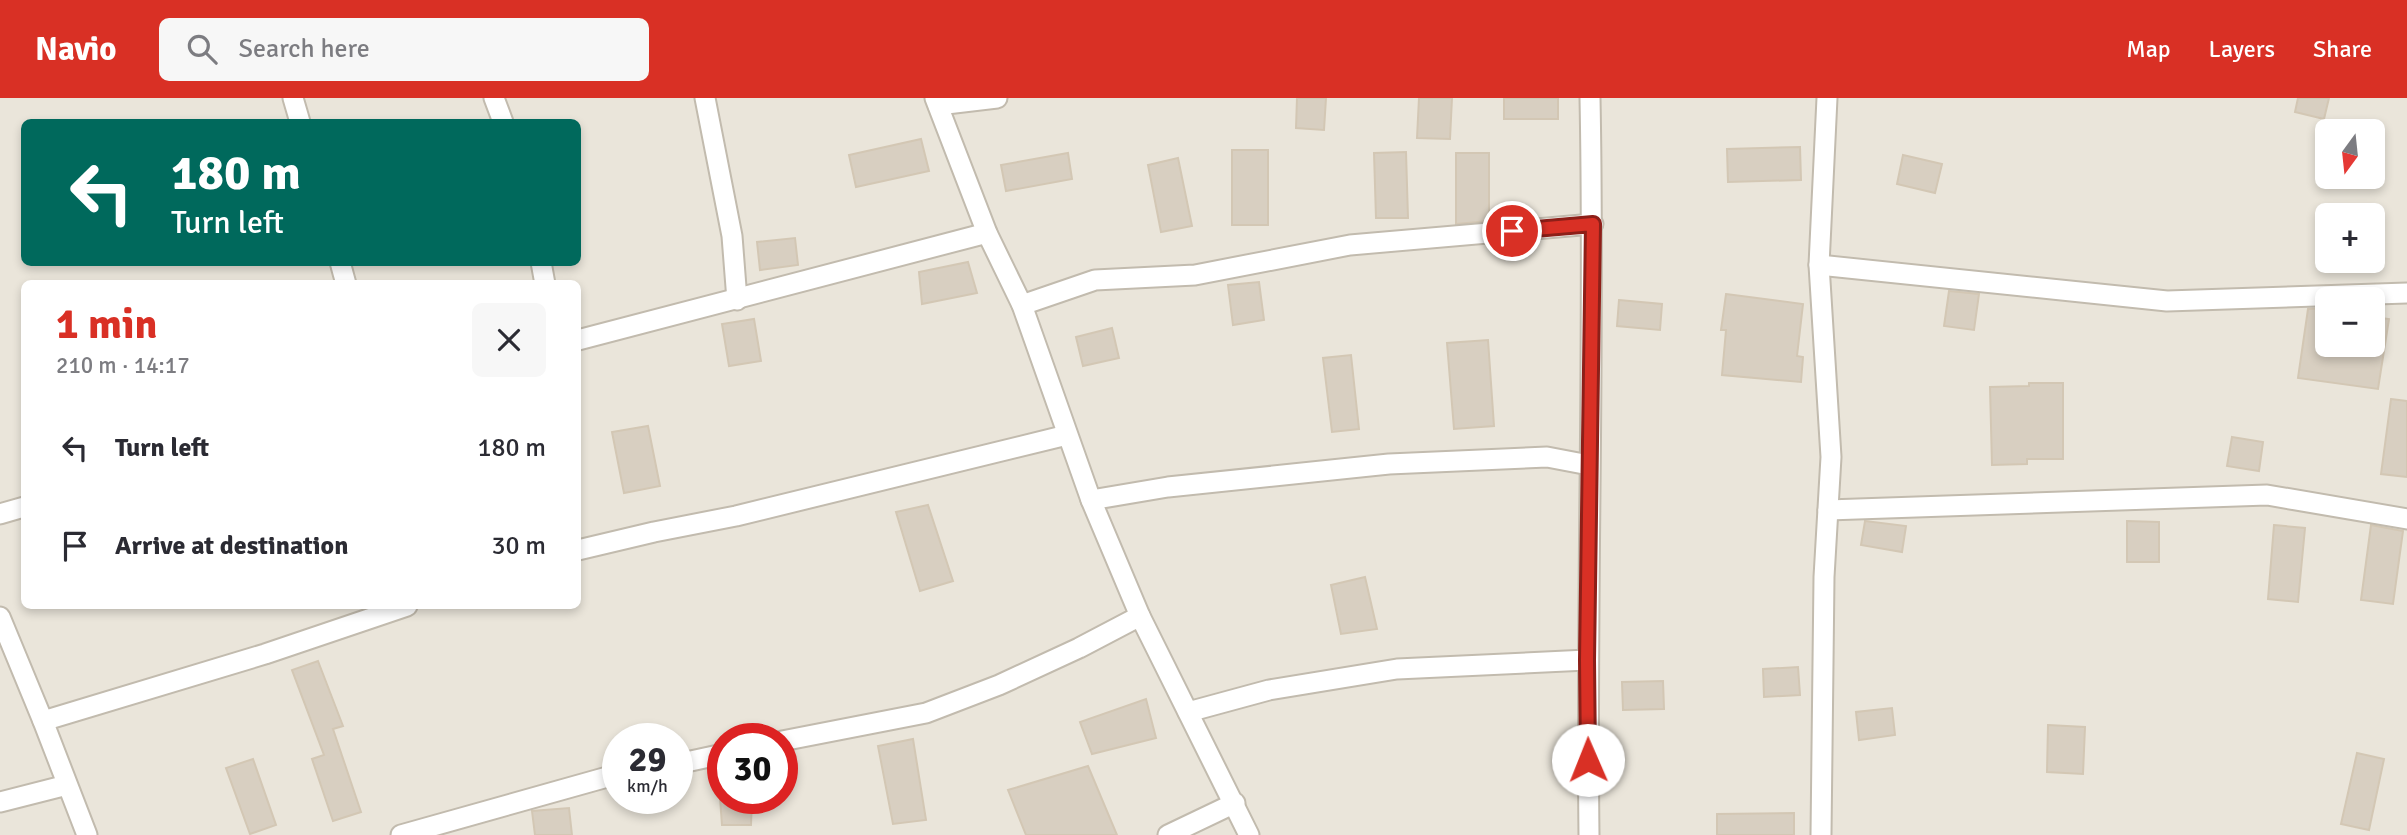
<!DOCTYPE html>
<html lang="en">
<head>
<meta charset="utf-8">
<style>
  :root { --surface:#fff; --page:#f7f7f7; --text:#2b2b33; --muted:#7c7c81; --accent:#d93025 }
  body { margin:0; font-family:Signika,sans-serif; background:var(--page); color:var(--text); height:100vh; display:flex; flex-direction:column; font-size:26px; white-space:nowrap }
  * { box-sizing:border-box; margin:0 }
  p { font-size:23px; color:var(--muted) }
  .icon { flex:none; width:38px; height:38px; fill:none; stroke:currentColor; stroke-width:2; stroke-linecap:round; stroke-linejoin:round }
  .map { position:relative; flex:1; overflow:hidden }
  .details { position:absolute; left:21px; top:182px; width:560px; height:329px; display:flex; flex-direction:column; background:var(--surface); border-radius:10px; box-shadow:0 4px 10px #0003 }
  .details>* { flex:none }
  .hud { position:absolute; left:21px; top:21px; width:560px; height:147px; border-radius:10px; box-shadow:0 4px 10px #0003; background:#00695c; color:#fff; overflow:hidden }
  .needle { width:46px; rotate:195deg }
  .buttons { position:absolute; left:2315px; top:21px; display:grid; gap:14px }
  .buttons a { display:grid; place-items:center; width:70px; height:70px; border-radius:10px; background:var(--surface); box-shadow:0 4px 10px #0003; font-size:35px }
  .speed { position:absolute; left:602px; top:625px; display:flex; gap:14px; font-size:35px; font-weight:700; text-align:center }
  .speed>* { display:grid; place-content:center; width:91px; height:91px; border-radius:50%; background:var(--surface); box-shadow:0 4px 10px #0003; line-height:1 }
  .speed small { font-size:18px; font-weight:400 }
  .speed .limit { border:10px solid #d22; background:#fff; color:#111 }
  .pin { position:absolute; display:grid; place-items:center; width:60px; height:60px; color:#fff; margin:-30px; border:4px solid #fff; border-radius:50%; box-shadow:0 2px 7px #0007 }
  .me { position:absolute; width:77px; margin:-38px; rotate:359deg; stroke-linejoin:round; filter:drop-shadow(0 0 5px #0008) }
  .turn { display:flex; align-items:center; gap:24px; height:147px; padding:0 35px; font-size:32px }
  .turn .icon { width:91px; height:91px; stroke-width:2.5 }
  .turn b { display:block; font-size:49px; line-height:60px }
  .round { display:grid; place-items:center; flex:none; width:74px; height:74px; border-radius:10px; background:var(--page) }
  .summary { display:flex; align-items:center; justify-content:space-between; height:119px; padding:0 35px }
  h1 { font-size:42px; font-weight:700; line-height:52px; color:var(--accent) }
  ul { padding:0; list-style:none }
  li { display:flex; align-items:center; gap:21px; height:98px; padding:0 35px }
  li div { flex:1 }
  li b { display:block; font-size:26px }
  li em { font-style:normal }
  header { display:flex; align-items:center; gap:42px; box-sizing:border-box; height:98px; padding:0 35px; background:var(--accent); color:#fff }
  header strong { font-size:33px }
  nav { display:flex; gap:38px; margin-inline-start:auto; font-size:24px }
  .search { width:490px; height:63px; background:var(--page); display:flex; align-items:center; gap:18px; box-sizing:border-box; padding:0 24px; border-radius:10px; color:var(--muted); font-size:26px }
  .map>svg:first-child { display:block }
</style>
</head>
<body>
<header>
<strong>Navio</strong>
<div class="search"><svg class="icon" aria-label="search" viewBox="0 0 24 24"><circle cx="10" cy="10" r="6"/><path d="M15 15l6 6"/></svg>Search here</div>
<nav><a>Map</a><a>Layers</a><a>Share</a></nav>
</header>
<div class="map">
<svg width="2407" height="737" viewBox="0 0 2407 737">
  <rect width="100%" height="100%" fill="#f6f3ec"/>
  <path fill="#eae5da" fill-rule="evenodd" d="M0,0H2407V737H0ZM24,24H578V164H24ZM2328,33H2373V79H2328ZM2328,117H2373V163H2328ZM24,186H578V508H24ZM2328,201H2373V247H2328ZM618,640H677V700H618ZM723,640H782V700H723Z"/>
  <g fill="#d8cfc1" stroke="#d3c7b4" stroke-width="2">
    <path d="M1297,0H1326L1324,32L1296,30Z"/>
    <path d="M1419,0H1452L1450,41L1417,40Z"/>
    <rect x="1504" y="0" width="54" height="21"/>
    <path d="M2298,0H2329L2324,21L2295,14Z"/>
    <path d="M921,41L929,73L856,89L849,57Z"/>
    <path d="M1800,49L1801,82L1728,84L1727,51Z"/>
    <rect x="1232" y="52" width="36" height="75"/>
    <path d="M1406,54L1408,120H1376L1374,55Z"/>
    <path d="M1068,55L1072,81L1006,93L1001,67Z"/>
    <path d="M1456,55H1489V123L1456,126Z"/>
    <path d="M1903,57L1942,66L1935,95L1897,86Z"/>
    <path d="M1178,60L1192,128L1161,134L1148,67Z"/>
    <path d="M795,140L798,167L760,172L757,144Z"/>
    <path d="M968,164L977,195L922,206L919,174Z"/>
    <path d="M1259,184L1264,222L1233,227L1228,187Z"/>
    <path d="M1949,193L1979,196L1974,232L1944,228Z"/>
    <path d="M1726,196L1803,206L1797,258L1803,259L1801,284L1722,277L1726,232H1721Z"/>
    <path d="M1619,202L1662,206L1660,232L1617,228Z"/>
    <path d="M2328,210V247H2373V219L2389,221L2378,291L2298,280L2308,211Z"/>
    <path d="M754,221L761,263L729,268L722,226Z"/>
    <path d="M1112,230L1119,260L1083,268L1076,239Z"/>
    <path d="M1488,242L1494,328L1454,331L1447,245Z"/>
    <path d="M1351,257L1359,331L1332,334L1323,260Z"/>
    <path d="M2029,285H2063V361H2027V366L1992,367L1990,289L2029,288Z"/>
    <path d="M2391,301L2407,303V379L2381,376Z"/>
    <path d="M648,328L660,388L624,395L612,334Z"/>
    <path d="M2232,339L2263,344L2259,373L2227,368Z"/>
    <path d="M928,407L953,483L920,493L896,414Z"/>
    <path d="M1865,423L1906,428L1902,454L1861,447Z"/>
    <path d="M2127,423L2159,424V464H2127Z"/>
    <path d="M2274,427L2305,430L2298,504L2268,501Z"/>
    <path d="M2371,427L2403,433L2393,506L2361,502Z"/>
    <path d="M1365,479L1377,531L1341,536L1331,487Z"/>
    <path d="M318,563L343,628L333,631L361,714L333,723L312,661L324,657L292,572Z"/>
    <path d="M1798,569L1800,597L1764,599L1763,571Z"/>
    <path d="M1663,583L1664,611L1623,612L1622,584Z"/>
    <path d="M1146,601L1156,640L1092,656L1080,624Z"/>
    <path d="M1892,610L1895,637L1859,642L1856,614Z"/>
    <path d="M2048,627L2085,629L2083,676L2047,674Z"/>
    <path d="M913,641L926,722L893,726L878,648Z"/>
    <path d="M2357,655L2384,661L2369,732L2341,726Z"/>
    <path d="M253,661L276,727L250,736L226,670Z"/>
    <path d="M1088,668L1117,737H1026L1008,692Z"/>
    <path d="M720,700H752L751,727H722Z"/>
    <path d="M569,710L572,737H535L532,713Z"/>
    <path d="M1794,715V737H1717V716Z"/>
  </g>
  <g fill="none" stroke-linecap="round" stroke-linejoin="round">
    <g stroke="#c2bbae" stroke-width="23">
      <g id="minor">
        <path d="M293,0L300,24"/>
        <path d="M494,0L503,24"/>
        <path d="M705,0L732,138L737,202"/>
        <path d="M935,0L987,135L1022,207L1091,402L1140,518L1249,737"/>
        <path d="M938,7L997,0"/>
        <path d="M340,164L346,186"/>
        <path d="M541,164L545,186"/>
        <path d="M1819,167L2167,203L2407,195"/>
        <path d="M1022,207L1095,182L1195,177L1350,147L1593,126"/>
        <path d="M578,242L987,135"/>
        <path d="M1091,402L1168,389L1389,366L1547,359L1589,367"/>
        <path d="M1828,412L2267,397L2407,421"/>
        <path d="M0,416L24,409"/>
        <path d="M578,452L654,434L736,418L1067,337"/>
        <path d="M0,519L43,623L87,737"/>
        <path d="M1188,614L1269,592L1397,571L1587,562"/>
        <path d="M43,623L265,556L407,508"/>
        <path d="M782,643L926,615L999,587L1079,550L1140,518"/>
        <path d="M677,666L723,656"/>
        <path d="M0,704L67,687"/>
        <path d="M401,737L618,676"/>
        <path d="M1168,737L1235,705"/>
        <path d="M1589,737C1586,491 1595,246 1590,0"/>
        <path d="M1821,737L1824,479L1831,359L1819,167L1827,0"/>
      </g>
    </g>
    <use href="#minor" stroke="#fff" stroke-width="19"/>
  </g>
  <g fill="none" stroke-linecap="round" stroke-linejoin="round">
    <g stroke="#8d1f18" stroke-width="18">
      <path id="route" d="M1512,133L1593,126L1587,562L1588,662"/>
    </g>
    <use href="#route" stroke="#d93025" stroke-width="12"/>
  </g>
</svg>
<div class="buttons">
<a><svg class="needle" viewBox="-14 -14 28 28"><path d="M0-13l5 13h-10z" fill="#e53935"/><path d="M0 13l5-13h-10z" fill="#7c7c81"/></svg></a>
<a>+</a>
<a>−</a>
</div>
<div class="speed"><div>29<small>km/h</small></div><div class="limit">30</div></div>
<div class="pin" style="left:1512px;top:133px;background:#d93025"><svg class="icon" aria-label="arrive" viewBox="0 0 24 24"><path d="M6 21V4h12l-3 4 3 4H6"/></svg></div>
<svg class="me" style="left:1588px;top:662px" viewBox="-20 -20 40 40"><circle r="19" fill="#fff"/><path d="M0-13L10 11 0 6-10 11z" fill="#d93025"/></svg>
<div class="hud">
<div class="turn"><svg class="icon" aria-label="left" viewBox="0 0 24 24"><path d="M17 20v-9H6M10 6l-5 5 5 5"/></svg><div><b>180 m</b>Turn left</div></div>
</div>
<section class="details">
<div class="summary"><div><h1>1 min</h1><p>210 m · 14:17</p></div><a class="round"><svg class="icon" aria-label="close" viewBox="0 0 24 24"><path d="M6 6l12 12M18 6L6 18"/></svg></a></div>
<ul>
<li><svg class="icon" aria-label="left" viewBox="0 0 24 24"><path d="M17 20v-9H6M10 6l-5 5 5 5"/></svg><div><b>Turn left</b></div><em>180 m</em></li>
<li><svg class="icon" aria-label="arrive" viewBox="0 0 24 24"><path d="M6 21V4h12l-3 4 3 4H6"/></svg><div><b>Arrive at destination</b></div><em>30 m</em></li>
</ul>
</section>
</div>
</body>
</html>
